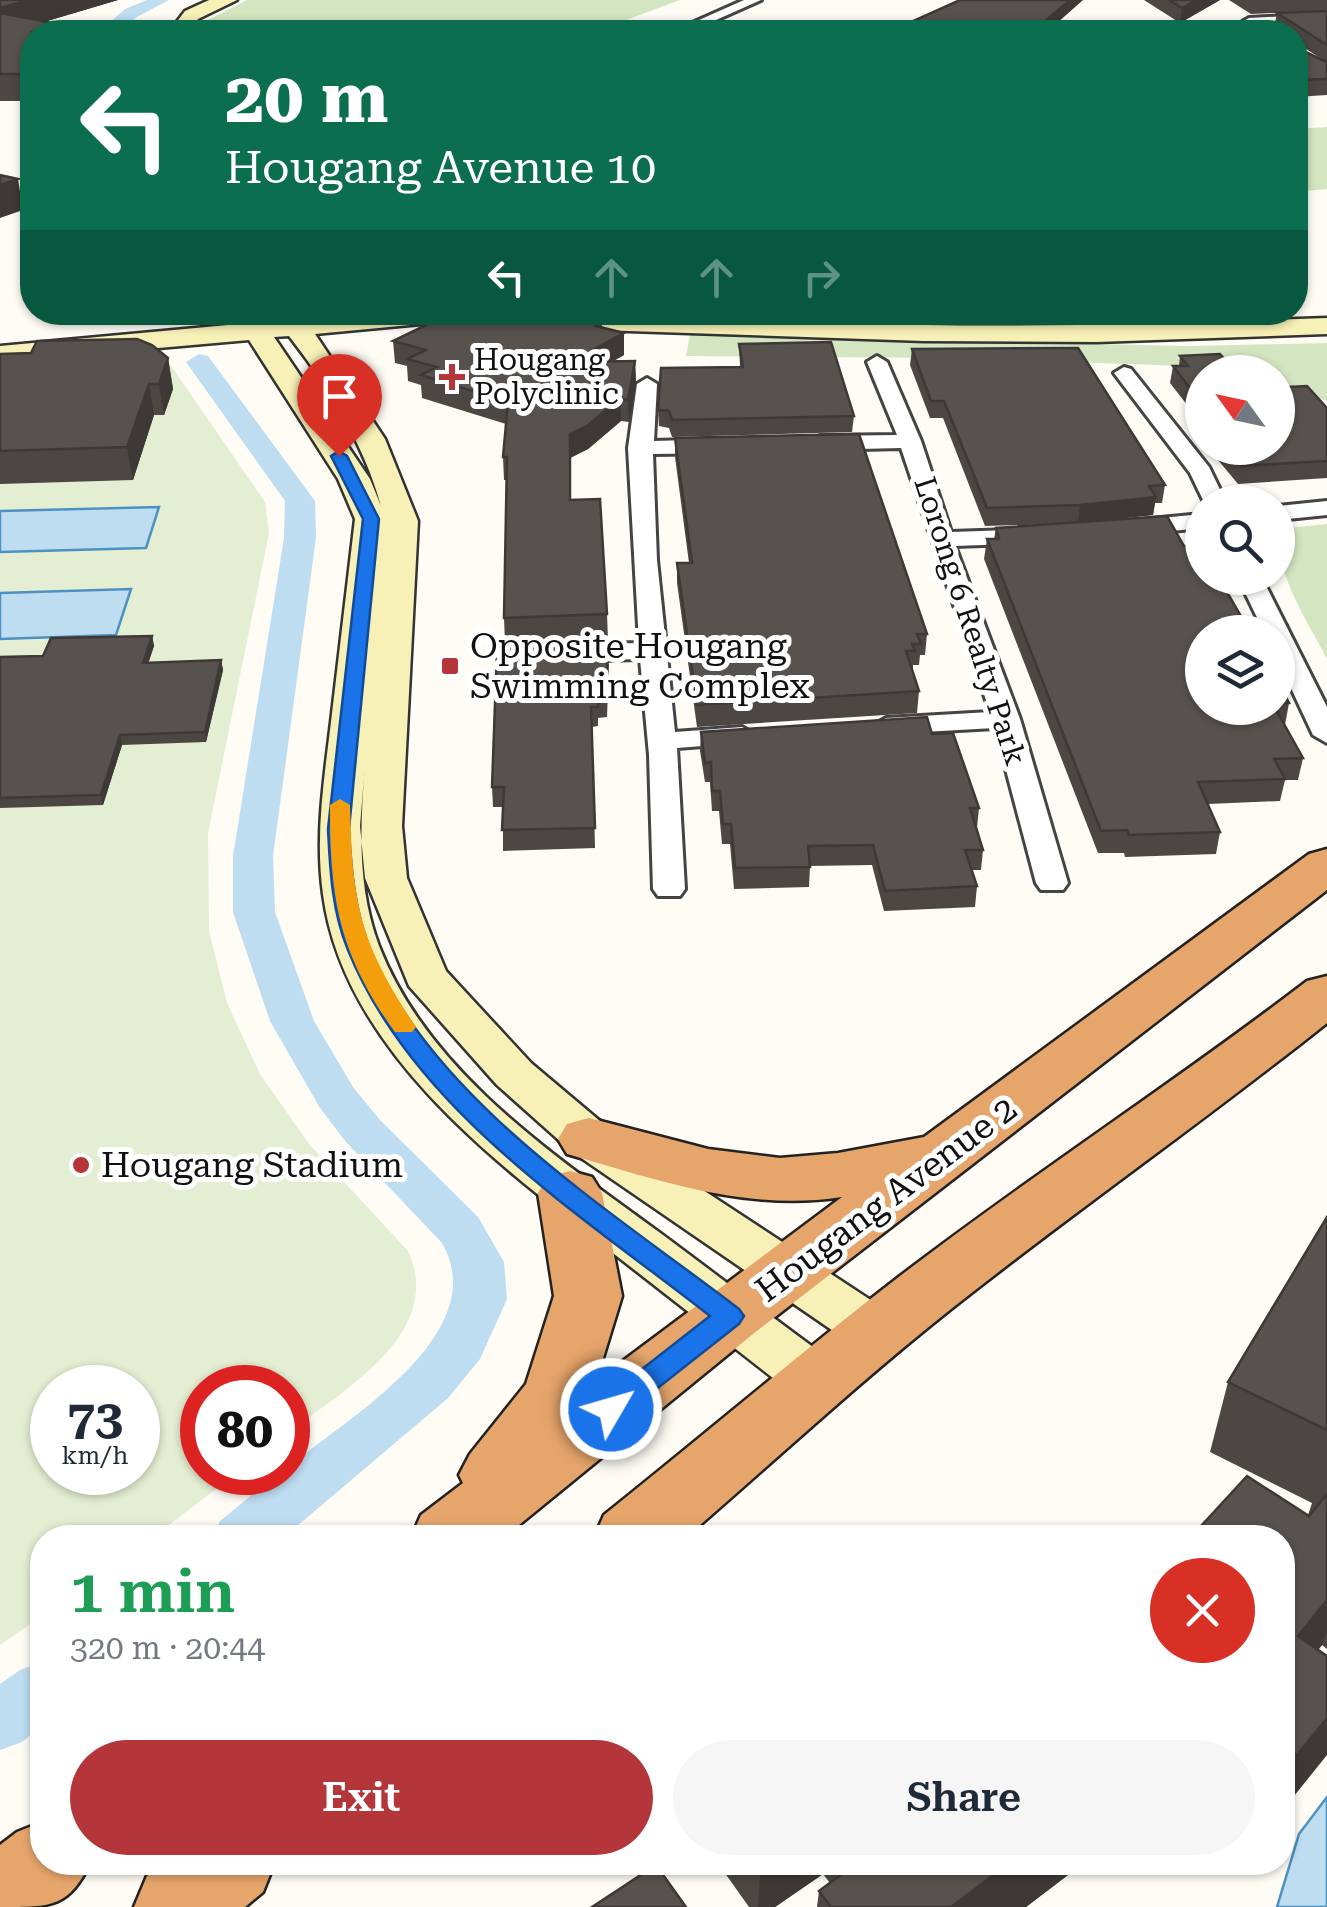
<!DOCTYPE html>
<html lang="en">
<head>
<meta charset="utf-8">
<style>
  :root { --surface:#fff; --page:#f6f6f7; --text:#1f2937; --muted:#747a83; --accent:#b4353a }
  body { margin:0; font-family:"Roboto Serif",serif; background:var(--page); color:var(--text); height:100vh; display:flex; flex-direction:column; font-size:38px; white-space:nowrap }
  * { box-sizing:border-box; margin:0 }
  p { font-size:32px; color:var(--muted) }
  .icon { flex:none; width:55px; height:55px; fill:none; stroke:currentColor; stroke-width:2; stroke-linecap:round; stroke-linejoin:round }
  .map { position:relative; flex:1; overflow:hidden }
  .sheet { position:absolute; left:30px; top:1525px; width:1265px; height:350px; display:flex; flex-direction:column; background:var(--surface); border-radius:40px; box-shadow:0 2px 8px #0004 }
  .sheet>* { flex:none }
  .hud { position:absolute; left:20px; top:20px; width:1288px; height:305px; border-radius:40px; box-shadow:0 2px 8px #0004; background:#0b6e4f; color:#fff; overflow:hidden }
  .needle { width:65px; rotate:303deg }
  .buttons { position:absolute; left:1185px; top:355px; display:grid; gap:20px }
  .buttons a { display:grid; place-items:center; width:110px; height:110px; border-radius:50%; background:var(--surface); box-shadow:0 2px 8px #0004; font-size:50px }
  .speed { position:absolute; left:30px; top:1365px; display:flex; gap:20px; font-size:50px; font-weight:700; text-align:center }
  .speed>* { display:grid; place-content:center; width:130px; height:130px; border-radius:50%; background:var(--surface); box-shadow:0 2px 8px #0004; line-height:1 }
  .speed small { font-size:25px; font-weight:400 }
  .speed .limit { border:15px solid #d22; background:#fff; color:#111 }
  .pin { position:absolute; display:grid; place-items:center; width:85px; height:85px; color:#fff; margin:-102px -42px; border-radius:50% 50% 50% 0; rotate:-45deg; box-shadow:0 0 10px #0007 }
  .pin .icon { rotate:45deg }
  .me { position:absolute; width:110px; margin:-55px; rotate:52deg; stroke-linejoin:round; filter:drop-shadow(0 0 8px #0008) }
  .turn { display:flex; align-items:center; gap:35px; height:210px; padding:0 40px; font-size:45px }
  .turn .icon { width:130px; height:130px; stroke-width:2.5 }
  .turn b { display:block; font-size:70px; line-height:85px }
  .lanes { display:flex; align-items:center; height:95px; padding:0 40px; background:#0003; justify-content:center; gap:50px; direction:ltr }
  .lanes .off { opacity:.35 }
  .round { display:grid; place-items:center; flex:none; width:105px; height:105px; border-radius:52px; background:var(--page) }
  .head { display:flex; align-items:center; justify-content:space-between; height:170px; padding:0 40px }
  h1 { font-size:60px; font-weight:600; line-height:75px; color:#1e9e55 }
  .cta { display:flex; gap:20px; margin-top:auto; padding:20px 40px }
  .cta a { flex:1; height:115px; border-radius:60px; background:var(--accent); color:#fff; font-size:40px; font-weight:600; line-height:115px; text-align:center }
  .cta a+a { background:var(--page); color:var(--text) }
  .map>svg:first-child { display:block }
</style>
</head>
<body>
<div class="map">
<svg width="1327" height="1907" viewBox="0 0 1327 1907">
  <rect width="100%" height="100%" fill="#fefcf5"/>
  <g fill="#d4e6c1">
    <path d="M247,0H680L594,32H200L198,25Z"/>
    <path d="M1327,127V189L1295,192V129Z"/>
    <path d="M690,335L1188,346L1327,343V401L1278,387V372H1232L1214,367L950,358L686,356Z"/>
    <path d="M1327,524V659C1305,616 1277,578 1278,529Z"/>
  </g>
  <path fill="#e4eed2" fill-rule="evenodd" d="M165,357L265,502L269,533L208,833L209,931L227,1003L260,1074L309,1144L408,1251C446,1333 342,1391 288,1433V1388H202V1472L237,1473L153,1537L42,1538V1616L0,1645V367ZM52,1388H138V1472H52Z"/>
  <g fill="#beddf1" stroke="#4d91c1" stroke-width="2.5">
    <path d="M159,507L146,548L0,552V511Z"/>
    <path d="M131,589L116,635L0,639V593Z"/>
    <path d="M1327,1797V1907H1277L1299,1834Z"/>
  </g>
  <g fill="none" stroke-linecap="round" stroke-linejoin="round">
    <g fill="#beddf1" fill-rule="evenodd">
      <path d="M147,0H169L137,17L118,32H99L125,9Z"/>
      <path d="M199,354L208,356L315,501L316,538L273,856L275,912L314,1021L353,1087L380,1120L478,1217L504,1262L507,1299L480,1359L448,1398L283,1538H212L220,1521L280,1472H288V1467C348,1418 494,1333 442,1243L346,1142L320,1108L270,1021L233,912V856L284,538L285,501L186,362Z"/>
      <path d="M42,1662V1726L22,1742L0,1750V1684L20,1670Z"/>
    </g>
    <g stroke="#444" stroke-width="6">
      <g id="street">
        <path d="M744,0H761L689,32H672Z"/>
        <path d="M1327,14V22L1249,26L1242,22L1249,18Z"/>
        <path d="M854,312H874V336H860Z"/>
        <path d="M882,312H902L901,336H887Z"/>
        <path d="M877,356L887,362L921,441L951,532L1036,529L1048,536L1036,543L955,546L1020,719L1068,883L1063,890H1041L1036,883L995,728L886,734L872,726L886,718L990,712L901,448L820,450L809,443L820,436L897,435L867,362Z"/>
        <path d="M1124,367L1131,369L1209,467L1226,502H1204L1190,473L1114,373Z"/>
        <path d="M647,378L657,384L654,441L721,439L732,446L721,453L653,454L657,560L675,732L742,727L756,735L742,743L677,748L685,889L680,896H658L653,889L649,755L640,659L565,661L552,653L565,645L639,643L628,448L637,384Z"/>
        <path d="M1327,501V515L1278,520V506Z"/>
        <path d="M1202,514V528L1130,535L1118,528L1130,521Z"/>
        <path d="M1238,578H1262L1327,707V743L1313,735L1278,660V632H1264Z"/>
      </g>
    </g>
    <g stroke="#333" stroke-width="5">
      <g id="secondary">
        <path d="M209,0H237L198,19L187,32H169L185,11Z"/>
        <path d="M231,312H258L264,322L276,321L270,312H298L303,319C509,300 718,321 925,325C1059,327 1193,323 1327,318V334L1096,342L924,341L421,324L315,334L385,439L418,521L402,826L407,878L446,971L531,1063L607,1127L898,1318L906,1333L898,1348L878,1354L858,1348L571,1151L497,1085L409,986L365,878L360,826L365,765C360,826 357,888 379,946C429,1074 557,1157 663,1235C722,1279 781,1324 840,1367L849,1383L840,1399L820,1405L800,1399C742,1354 685,1309 627,1264C508,1172 344,1055 323,894C315,836 324,780 331,722C339,654 347,587 355,519L338,479L249,340L0,362V346L239,324ZM289,336C328,386 364,444 381,506L370,479L274,337Z"/>
      </g>
    </g>
    <g stroke="#222" stroke-width="5">
      <g id="highway">
        <path d="M1327,849V890L753,1334L503,1538H411L421,1515L463,1483L459,1475L470,1454L526,1384L554,1296L538,1193L548,1177L570,1171L592,1177L602,1193L622,1296L596,1381L842,1197C747,1212 658,1180 567,1154L558,1139L567,1124L589,1118L708,1149L780,1158L838,1153L924,1137L1309,854Z"/>
        <path d="M1327,976V1023C1204,1121 1075,1211 951,1309C859,1382 773,1462 685,1538H594L604,1515C703,1436 800,1353 900,1276C1033,1174 1174,1083 1307,981Z"/>
        <path d="M42,1822V1862H91C68,1907 54,1907 0,1907V1845L17,1832Z"/>
        <path d="M164,1862H275L263,1892L245,1907H134L147,1876Z"/>
      </g>
    </g>
    <use href="#street" fill="#fff" fill-rule="evenodd"/>
    <use href="#secondary" fill="#f7f1b7" fill-rule="evenodd"/>
    <use href="#highway" fill="#e6a56b" fill-rule="evenodd"/>
  </g>
  <g fill="#4c4743">
    <path d="M0,0H118L44,22L29,182L30,101H0Z"/>
    <path d="M1144,0H1220L1180,23Z"/>
    <path d="M1229,0H1327V95L1295,97V51L1325,61L1295,42V32H1280L1274,28L1277,13L1296,12L1251,14Z"/>
    <path d="M602,323V328L624,333V355L612,362L635,361L636,384L629,422L621,421L588,449L570,458V500L607,614L608,640L505,643L504,618L507,480H504L503,457L506,424L422,398L421,385L408,381L407,366L395,363L393,341Z"/>
    <path d="M739,344L854,416L852,432L672,437L669,428L659,426L658,410L740,367Z"/>
    <path d="M912,349L1165,485L1162,503H1155L1153,515L1099,521L1202,708H1278V682L1289,703L1285,725L1303,758L1298,780H1285L1280,801L1208,804L1220,832L1216,854L1125,857L1124,853H1098L984,559L987,539H994L996,528L1060,524L985,526L943,418H930L910,365Z"/>
    <path d="M0,354L168,358L173,389L164,415H154L133,480L0,484Z"/>
    <path d="M1180,356L1232,368L1202,372V424L1170,383L1173,366H1179Z"/>
    <path d="M1287,387L1327,408V478L1238,484L1208,448H1278Z"/>
    <path d="M675,438L927,634L925,655H920L919,665H913V672L919,691L917,713L697,727L677,583V563H689L675,457Z"/>
    <path d="M152,636L154,646L148,663L221,660L223,670L206,742L122,745L103,805L0,808V657L43,656Z"/>
    <path d="M609,663L607,717L598,718V726L592,727L595,848L503,851V807H493L492,787Z"/>
    <path d="M701,732L932,734L979,808L977,828L983,850L981,870H972L977,886L975,907L884,911L872,865L810,866L809,887L734,889L730,844H722L719,811H712L710,782H705L700,751Z"/>
    <path d="M1327,1217V1649L1322,1645L1318,1650L1327,1656L1282,1811V1538L1308,1515L1312,1503L1210,1452L1228,1382Z"/>
    <path d="M717,1862H1085L1026,1907H817L819,1891L830,1883L823,1874L775,1907H749Z"/>
  </g>
  <g fill="#3e3937">
    <path d="M29,0H118L0,35V8Z"/>
    <path d="M1070,0H1083L1047,32H1032Z"/>
    <path d="M1197,0H1220L1180,23L1182,8Z"/>
    <path d="M18,179L23,210L0,218V185Z"/>
    <path d="M624,333V355L570,384V362Z"/>
    <path d="M168,358L173,389L164,415L159,384Z"/>
    <path d="M635,361L636,384L629,422L628,400Z"/>
    <path d="M149,384L154,415L133,480L127,447Z"/>
    <path d="M620,398L621,421L588,449L570,458V434Z"/>
    <path d="M1156,497L1153,515L1078,523L1080,505Z"/>
    <path d="M152,636L154,646L145,673L143,663Z"/>
    <path d="M221,660L223,670L206,742L205,732Z"/>
    <path d="M120,735L122,745L103,805L101,795Z"/>
    <path d="M1327,1600V1631L1322,1645L1282,1695L1298,1636Z"/>
    <path d="M1327,1718V1755L1282,1811V1797L1297,1755Z"/>
    <path d="M761,1862H825L823,1874L775,1907H758Z"/>
    <path d="M1011,1862H1085L1026,1907H951Z"/>
  </g>
  <g fill="#58524e" stroke="#3e3937" stroke-width="2.5">
    <path d="M0,0H29L0,8Z"/>
    <path d="M960,0H1070L1032,32H889Z"/>
    <path d="M1169,0H1197L1182,8Z"/>
    <path d="M1327,11V45L1277,13Z"/>
    <path d="M0,13L63,25L64,32H32V262L26,181L29,182L30,74H0Z"/>
    <path d="M1301,50L1327,62V79L1295,80V51Z"/>
    <path d="M0,175L18,179L0,185Z"/>
    <path d="M453,312H562L602,323L596,326L624,333L570,362L635,361L628,400L620,398L587,426L570,434V500L600,499L607,614L504,618L507,457H503L508,402L421,375L437,367L407,359L426,350L393,341Z"/>
    <path d="M137,339L152,345L168,358L159,384H149L127,447L0,451V354L31,353L37,341Z"/>
    <path d="M831,342L854,416L672,420L669,411L658,410L661,368L743,367L739,344Z"/>
    <path d="M1078,348L1165,485L1149,486L1156,497L1080,505L987,508L944,401H931L912,349Z"/>
    <path d="M1220,354L1232,368L1247,367L1252,372H1202V404L1173,366H1188L1180,356Z"/>
    <path d="M1278,376L1287,387L1307,386L1327,408V461L1241,466L1226,448H1278Z"/>
    <path d="M859,434L927,634H917L921,644H912L915,651H906L919,691L697,705L677,563H692L675,438Z"/>
    <path d="M1167,516L1184,546H1193L1202,561V578H1219L1250,632H1202V708H1275L1303,758L1274,759L1285,779L1198,782L1220,832L1129,835L1127,830L1101,831L987,539H999L996,528Z"/>
    <path d="M152,636L143,663L221,660L205,732L120,735L101,795L0,798V657L43,656L51,638Z"/>
    <path d="M608,644L606,698H598V707H591L595,828L502,830L504,787H492L497,649L504,645Z"/>
    <path d="M1278,682L1289,703L1278,704Z"/>
    <path d="M927,717L932,734L953,733L979,808H970L983,850H965L977,886L885,891L873,845L808,846L810,867L735,868L731,824H723L720,791H712L711,762L705,763L701,732Z"/>
    <path d="M1327,1217V1430L1228,1382Z"/>
    <path d="M1247,1476L1309,1516L1327,1494V1600L1298,1636L1327,1656V1718L1297,1755L1282,1744V1538H1190Z"/>
    <path d="M858,1862H1011L951,1907H831L819,1891Z"/>
    <path d="M656,1865L686,1907H592Z"/>
  </g>
  <path fill="#1a73e8" stroke="#114b97" stroke-width="2.5" d="M339,451L347,456L379,519L349,829C351,869 355,912 370,949C433,1101 613,1212 739,1309L744,1316L739,1324L621,1417L611,1421L601,1417L596,1409L601,1401L710,1316C580,1214 412,1109 348,950C332,912 330,869 328,829L363,519L331,456Z"/>
  <path fill="#f59e0b" d="M340,799L350,805C352,904 360,943 416,1027L412,1032H395C339,954 330,899 330,805Z"/>
  <g fill="#b4353a" stroke="#fff" stroke-width="4">
    <path d="M447 362h10v10h10v10h-10v10h-10v-10h-10v-10h10z"/>
    <rect x="440" y="656" width="20" height="20" rx="5"/>
    <circle cx="81" cy="1165" r="10"/>
  </g>
  <g text-anchor="middle" stroke-width="10" stroke-linejoin="round" paint-order="stroke">
    <g font-size="30" fill="#111" stroke="#fff" text-anchor="start">
      <text x="474" y="370">Hougang<tspan x="474" dy="34">Polyclinic</tspan></text>
    </g>
    <g font-size="30" fill="#111" stroke="#fff">
      <text transform="translate(970 621) rotate(72)" y="10">Lorong 6 Realty Park</text>
    </g>
    <g font-size="35" fill="#111" stroke="#fff" text-anchor="start">
      <text x="470" y="658">Opposite Hougang<tspan x="470" dy="40">Swimming Complex</tspan></text>
      <text x="101" y="1177">Hougang Stadium</text>
    </g>
    <g font-size="35" fill="#111" stroke="#fff">
      <text transform="translate(886 1199) rotate(-37)" y="12">Hougang Avenue 2</text>
    </g>
  </g>
</svg>
<div class="buttons">
<a><svg class="needle" viewBox="-14 -14 28 28"><path d="M0-13l5 13h-10z" fill="#e53935"/><path d="M0 13l5-13h-10z" fill="#747a83"/></svg></a>
<a><svg class="icon" aria-label="search" viewBox="0 0 24 24"><circle cx="10" cy="10" r="6"/><path d="M15 15l6 6"/></svg></a>
<a><svg class="icon" aria-label="layers" viewBox="0 0 24 24"><path d="M12 4l9 5-9 5-9-5zM3 14l9 5 9-5"/></svg></a>
</div>
<div class="speed"><div>73<small>km/h</small></div><div class="limit">80</div></div>
<div class="pin" style="left:339px;top:456px;background:#d93025"><svg class="icon" aria-label="arrive" viewBox="0 0 24 24"><path d="M6 21V4h12l-3 4 3 4H6"/></svg></div>
<svg class="me" style="left:611px;top:1409px" viewBox="-20 -20 40 40"><circle r="17" fill="#1a73e8" stroke="#fff" stroke-width="3"/><path d="M0-11L8 9 0 5-8 9z" fill="#fff"/></svg>
<div class="hud">
<div class="turn"><svg class="icon" aria-label="left" viewBox="0 0 24 24"><path d="M17 20v-9H6M10 6l-5 5 5 5"/></svg><div><b>20 m</b>Hougang Avenue 10</div></div>
<div class="lanes"><svg class="icon" aria-label="left" viewBox="0 0 24 24"><path d="M17 20v-9H6M10 6l-5 5 5 5"/></svg><svg class="icon off" aria-label="ahead" viewBox="0 0 24 24"><path d="M12 20V5M6 11l6-6 6 6"/></svg><svg class="icon off" aria-label="ahead" viewBox="0 0 24 24"><path d="M12 20V5M6 11l6-6 6 6"/></svg><svg class="icon off" aria-label="right" viewBox="0 0 24 24"><path d="M7 20v-9h11M14 6l5 5-5 5"/></svg></div>
</div>
<section class="sheet">
<div class="head"><div><h1>1 min</h1><p>320 m · 20:44</p></div><a class="round" style="background:#d93025;color:#fff"><svg class="icon" aria-label="close" viewBox="0 0 24 24"><path d="M6 6l12 12M18 6L6 18"/></svg></a></div>
<div class="cta"><a>Exit</a><a>Share</a></div>
</section>
</div>
</body>
</html>
